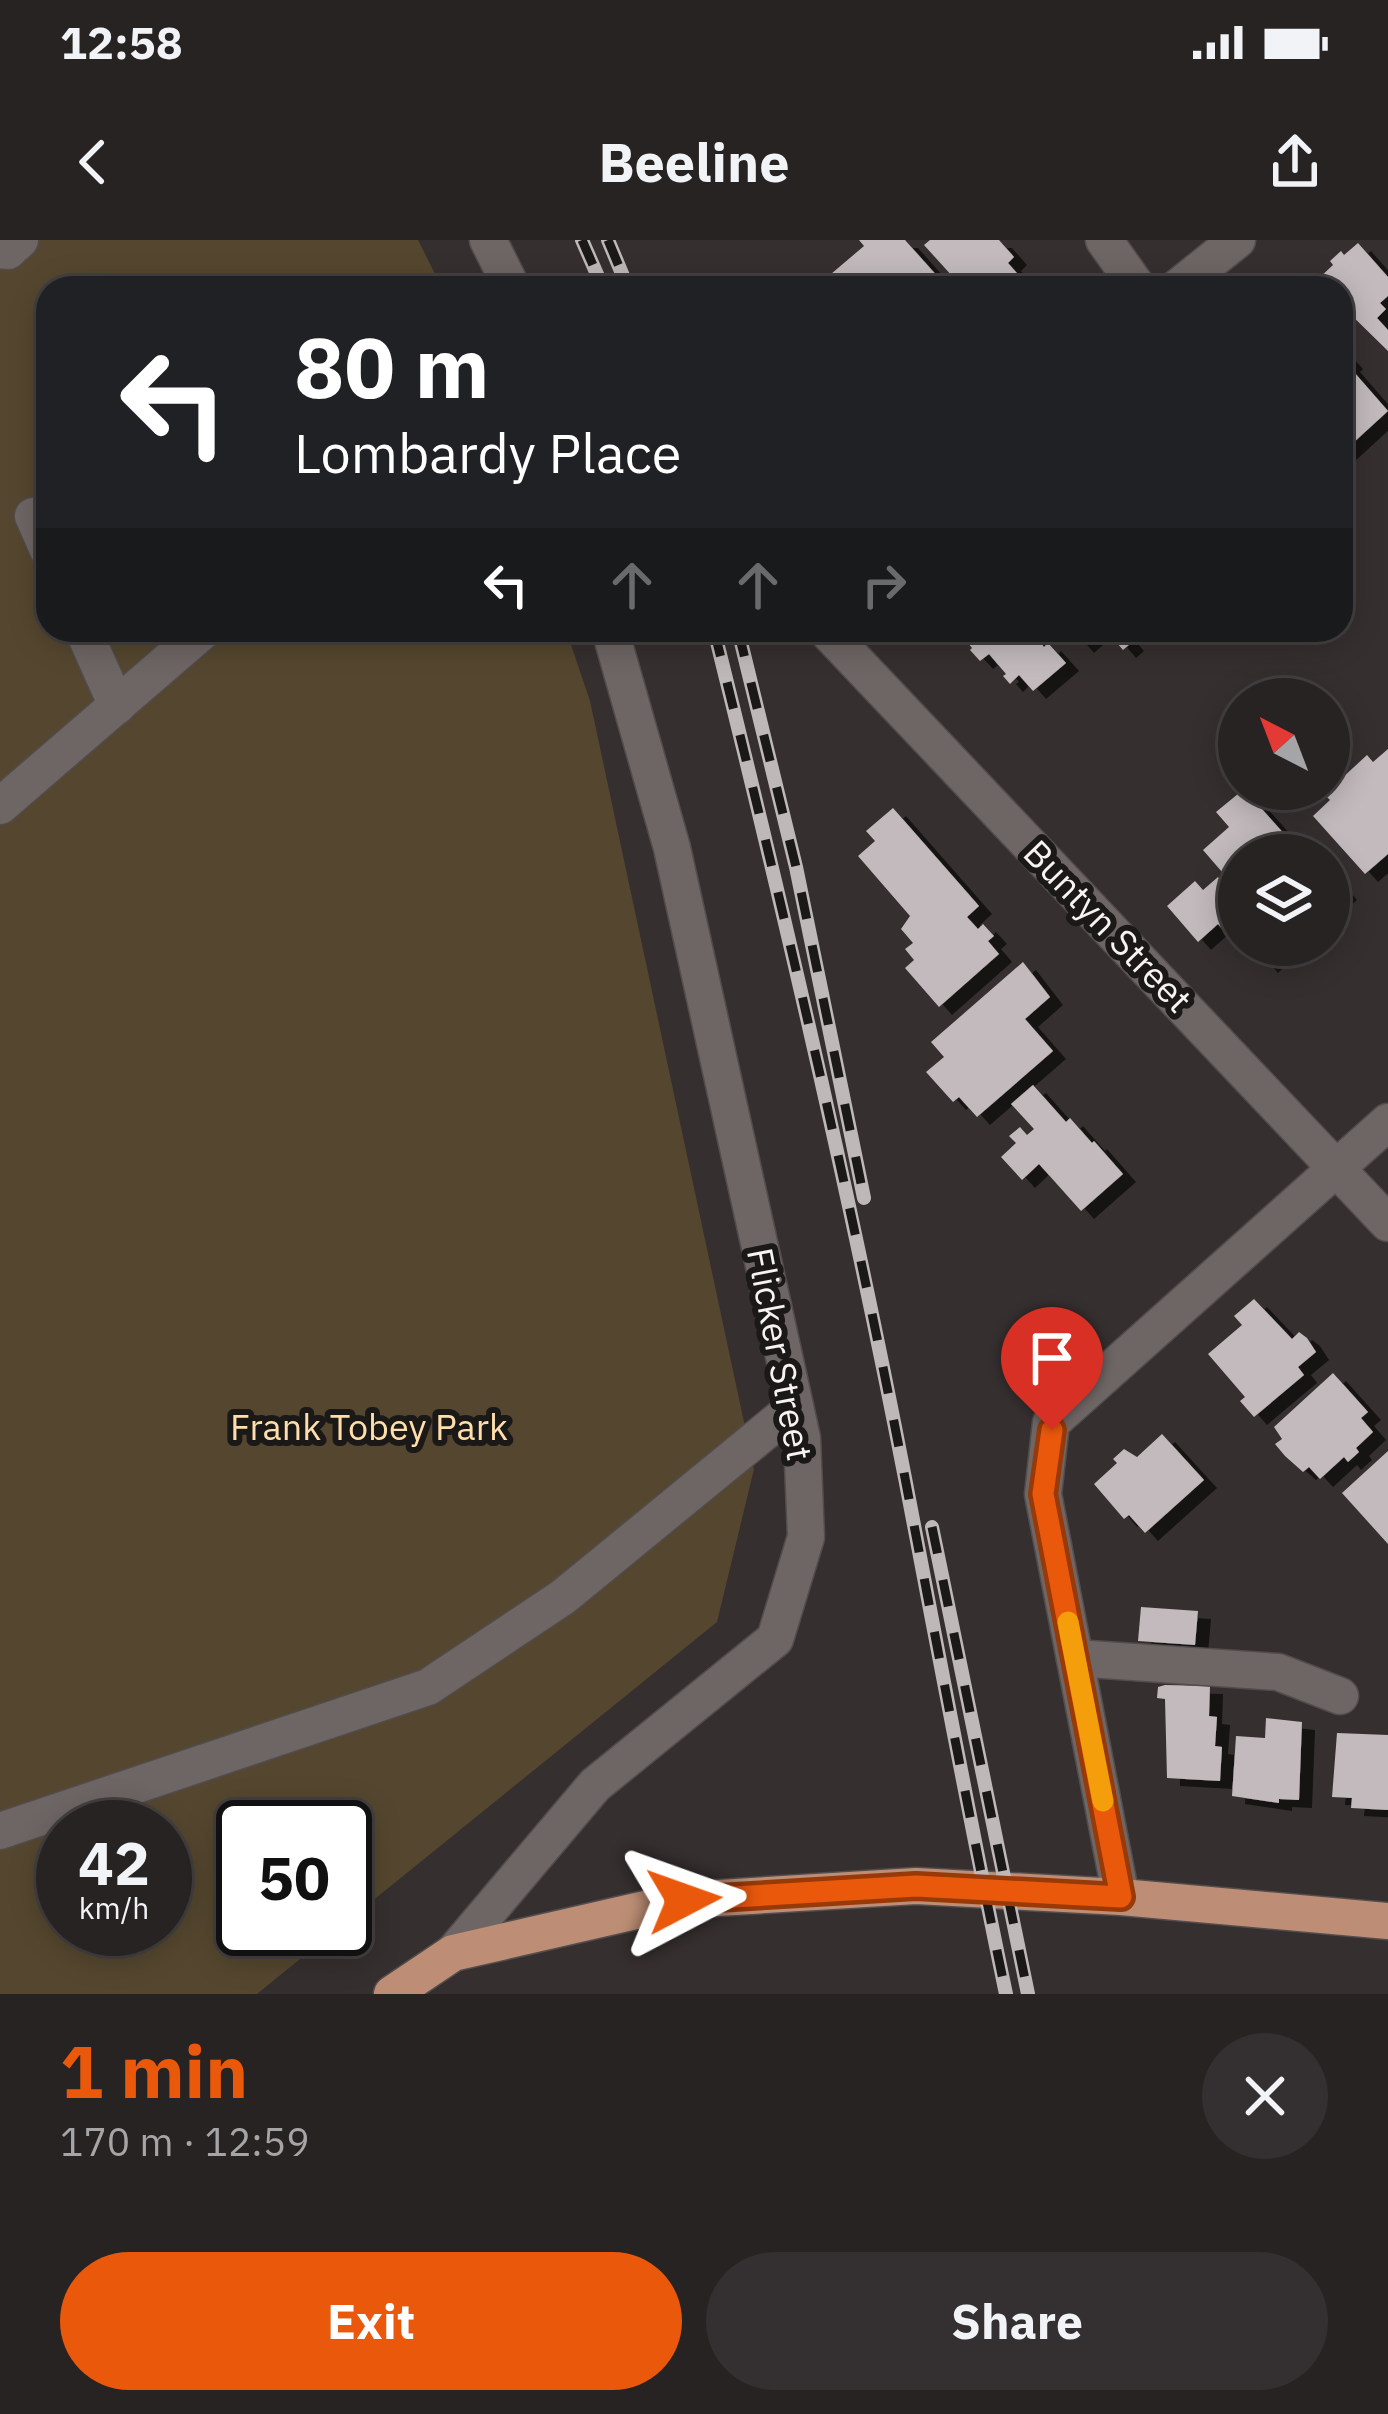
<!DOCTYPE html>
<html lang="en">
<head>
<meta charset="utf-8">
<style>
  :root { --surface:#282323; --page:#342f30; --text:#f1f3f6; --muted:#a5a4a6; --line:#444041; --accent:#ea580c }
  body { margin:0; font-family:"IBM Plex Sans",sans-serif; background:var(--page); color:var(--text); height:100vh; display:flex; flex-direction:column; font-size:45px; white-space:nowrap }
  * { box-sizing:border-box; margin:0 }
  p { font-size:39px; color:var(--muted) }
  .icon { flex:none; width:66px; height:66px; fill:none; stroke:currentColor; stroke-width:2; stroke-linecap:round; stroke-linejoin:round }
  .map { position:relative; height:1754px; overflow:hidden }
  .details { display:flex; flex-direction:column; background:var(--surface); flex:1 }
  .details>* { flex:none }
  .guide { position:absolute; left:36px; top:36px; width:1317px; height:366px; border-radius:36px; box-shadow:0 6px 30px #0003,0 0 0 3px var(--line); background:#202124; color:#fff; overflow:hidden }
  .needle { width:78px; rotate:318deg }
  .buttons { position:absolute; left:1218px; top:438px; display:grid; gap:24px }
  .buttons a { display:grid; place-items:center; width:132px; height:132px; border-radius:50%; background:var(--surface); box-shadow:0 6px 30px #0003,0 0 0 3px var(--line); font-size:60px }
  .speed { position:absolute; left:36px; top:1560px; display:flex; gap:24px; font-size:60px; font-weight:700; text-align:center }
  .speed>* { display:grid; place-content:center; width:156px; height:156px; border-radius:50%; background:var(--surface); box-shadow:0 6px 30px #0003,0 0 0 3px var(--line); line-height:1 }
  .speed small { font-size:30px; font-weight:400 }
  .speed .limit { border:6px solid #111; border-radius:18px; background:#fff; color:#111 }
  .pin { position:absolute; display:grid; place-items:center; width:102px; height:102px; color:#fff; margin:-123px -51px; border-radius:50% 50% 50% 0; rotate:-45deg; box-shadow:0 0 12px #0007 }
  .pin .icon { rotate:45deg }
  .me { position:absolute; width:132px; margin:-66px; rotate:86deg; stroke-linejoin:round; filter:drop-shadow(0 0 9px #0008) }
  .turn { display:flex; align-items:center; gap:42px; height:252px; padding:0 60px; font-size:54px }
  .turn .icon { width:156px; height:156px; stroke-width:2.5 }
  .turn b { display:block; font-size:84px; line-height:102px }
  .lanes { display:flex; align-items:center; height:114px; padding:0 60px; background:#0003; justify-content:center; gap:60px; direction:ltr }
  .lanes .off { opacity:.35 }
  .round { display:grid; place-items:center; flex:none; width:126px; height:126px; border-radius:63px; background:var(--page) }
  .head { display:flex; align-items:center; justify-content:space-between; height:204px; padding:0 60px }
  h1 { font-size:72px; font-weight:700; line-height:90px; color:var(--accent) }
  .cta { display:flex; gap:24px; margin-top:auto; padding:24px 60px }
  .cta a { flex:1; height:138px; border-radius:72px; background:var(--accent); color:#fff; font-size:48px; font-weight:700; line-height:138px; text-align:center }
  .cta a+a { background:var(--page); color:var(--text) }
  .status { display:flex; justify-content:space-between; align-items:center; height:84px; padding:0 60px; background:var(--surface); direction:ltr }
  .status svg { height:33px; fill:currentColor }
  header { display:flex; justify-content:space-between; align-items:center; height:156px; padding:0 60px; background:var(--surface); font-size:54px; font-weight:700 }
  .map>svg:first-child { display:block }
</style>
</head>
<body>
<div class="status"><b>12:58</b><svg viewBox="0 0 49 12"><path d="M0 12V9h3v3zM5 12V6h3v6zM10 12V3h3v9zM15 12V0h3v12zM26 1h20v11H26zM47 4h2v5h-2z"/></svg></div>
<header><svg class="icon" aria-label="back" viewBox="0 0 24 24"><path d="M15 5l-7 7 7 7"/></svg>Beeline<svg class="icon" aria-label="share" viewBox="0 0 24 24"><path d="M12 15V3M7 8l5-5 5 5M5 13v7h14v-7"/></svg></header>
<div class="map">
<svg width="1388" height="1754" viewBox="0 0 1388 1754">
  <defs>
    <filter id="shadow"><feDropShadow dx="13" dy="8" stdDeviation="0" flood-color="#0009"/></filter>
  </defs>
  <rect width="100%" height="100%" fill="#362f2f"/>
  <path fill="#55472f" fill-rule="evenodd" d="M0,0H418L442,48H48V390H566L590,461L754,1229L717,1382L345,1683V1587H243V1689H337L257,1754H0ZM63,1587H165V1689H63Z"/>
  <g fill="#c2babd" filter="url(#shadow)">
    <path d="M859,0H905L948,48H844L831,34L864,6Z"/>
    <path d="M930,0H999L1014,17L1008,23L1024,41L1016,48H963L924,5Z"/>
    <path d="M1358,3L1388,37V56L1380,63L1386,69L1377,78L1388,90V111L1341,65V48H1325L1318,39L1333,25L1330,21L1341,11L1344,15Z"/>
    <path d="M1341,111L1350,121L1347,124L1388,171L1341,214Z"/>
    <path d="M962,390H1016L1021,395L1030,390L1044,407L1048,403L1066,423L1033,451L1019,435L1010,444L1003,436L1006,434L989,414L980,421L970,410L972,408L959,392Z"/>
    <path d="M1068,390H1098L1081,405Z"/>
    <path d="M1106,390H1120L1131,403L1123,410Z"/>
    <path d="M1388,509V614L1365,634L1313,576L1330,560L1323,553L1336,537L1341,539L1367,515L1373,522Z"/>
    <path d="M1244,549L1287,597L1292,592L1312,615L1244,613L1222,632L1203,610L1229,587L1216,572Z"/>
    <path d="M893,568L979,666L967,677L978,689L983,684L994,696L988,701L999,714L939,767L905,728L914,720L905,709L913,703L901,689L910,676L858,616L875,601L866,591Z"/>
    <path d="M1329,635L1344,652L1329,665Z"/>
    <path d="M1218,637L1230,652L1239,645V699L1234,703L1218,684L1198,702L1167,666L1195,641L1203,650Z"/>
    <path d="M1248,705H1285L1265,725Z"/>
    <path d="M1023,722L1050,757L1025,779L1053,811L977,877L959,857L953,862L926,832L944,817L931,802Z"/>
    <path d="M1033,845L1066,882L1070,878L1092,903L1094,901L1123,934L1081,971L1039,924L1022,940L1001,917L1016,903L1009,896L1020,887L1027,895L1034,889L1011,864Z"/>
    <path d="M1254,1059L1292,1099L1299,1092L1307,1098L1316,1112L1298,1127L1304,1135L1254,1177L1240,1161L1245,1157L1208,1114L1242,1085L1234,1076Z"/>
    <path d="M1333,1133L1368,1172L1361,1178L1373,1192L1356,1208L1359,1212L1348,1222L1344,1217L1320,1239L1309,1227L1303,1232L1285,1216L1275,1204L1282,1199L1274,1187Z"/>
    <path d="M1162,1194L1204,1240L1145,1293L1129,1275L1124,1279L1094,1244L1117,1223L1113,1219L1124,1209L1137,1217Z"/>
    <path d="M1388,1211V1304L1342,1253Z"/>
    <path d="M1141,1367L1198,1371L1195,1405L1138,1401Z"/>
    <path d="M1165,1445L1210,1446L1209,1476L1217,1477L1215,1506L1222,1507L1220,1541L1167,1538L1165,1459L1157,1458L1158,1447Z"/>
    <path d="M1266,1478L1302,1482L1299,1560L1279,1559V1563L1232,1556L1236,1496L1265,1498Z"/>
    <path d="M1337,1493L1388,1495V1570L1351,1568L1352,1558L1332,1557Z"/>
  </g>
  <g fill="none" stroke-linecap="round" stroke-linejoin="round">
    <g stroke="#524c4c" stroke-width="39">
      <g id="minor">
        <path d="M488,0L512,48"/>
        <path d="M1104,0L1138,48"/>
        <path d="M0,10L8,11L20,0"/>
        <path d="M1177,48L1237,0"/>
        <path d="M48,274L33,276L48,310"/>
        <path d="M83,390L117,466"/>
        <path d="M826,390L1388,983"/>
        <path d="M0,566L204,390"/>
        <path d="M1075,1418L1278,1432L1340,1456"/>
        <path d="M0,1591L428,1447L563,1357L795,1167"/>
        <path d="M1121,1657L1043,1254L1051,1183L1388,882"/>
        <path d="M453,1713L595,1545L775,1399L806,1297L802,1198L672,608L610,390"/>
      </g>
    </g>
    <g stroke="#524c4c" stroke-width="39">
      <path id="major" d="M392,1754L453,1713L684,1660L916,1646L1121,1657L1388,1681"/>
    </g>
    <use href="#minor" stroke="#6e6665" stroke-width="36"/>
    <use href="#major" stroke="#bd8e75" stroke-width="36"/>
    <g stroke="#beb9b8" stroke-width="14">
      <g id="rail">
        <path d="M582,0L603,48"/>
        <path d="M608,0L628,48"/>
        <path d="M714,390C784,671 850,954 905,1238C938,1410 970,1583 1006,1754"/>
        <path d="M738,390L796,627L864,958"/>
        <path d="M932,1287L1028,1754"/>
      </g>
    </g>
    <use href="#rail" stroke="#1b1818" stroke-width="9" stroke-dasharray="27" stroke-linecap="butt"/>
  </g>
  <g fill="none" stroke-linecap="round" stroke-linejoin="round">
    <g stroke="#983908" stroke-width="30">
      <path id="route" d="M684,1660L916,1646L1121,1657L1043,1254L1052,1190"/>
    </g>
    <use href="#route" stroke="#ea580c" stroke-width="21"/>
    <path stroke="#f59e0b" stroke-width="21" d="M1068,1382L1103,1561"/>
  </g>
  <g text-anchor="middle" stroke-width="12" stroke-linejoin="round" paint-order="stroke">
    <g font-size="36" fill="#f7f3f2" stroke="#1b1818">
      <text transform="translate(1108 686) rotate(46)" y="13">Buntyn Street</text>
      <text transform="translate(780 1114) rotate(79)" y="13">Flicker Street</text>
    </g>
    <g font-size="36" fill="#fedeaa" stroke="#1b1818">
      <text x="369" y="1200">Frank Tobey Park</text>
    </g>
  </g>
</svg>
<div class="buttons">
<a><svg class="needle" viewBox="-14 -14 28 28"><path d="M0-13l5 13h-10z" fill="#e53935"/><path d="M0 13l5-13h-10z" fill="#a5a4a6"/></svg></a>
<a><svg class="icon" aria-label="layers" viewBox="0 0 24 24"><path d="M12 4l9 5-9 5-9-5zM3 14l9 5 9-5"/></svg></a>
</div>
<div class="speed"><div>42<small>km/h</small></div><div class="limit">50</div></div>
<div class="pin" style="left:1052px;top:1190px;background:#d93025"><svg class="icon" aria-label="arrive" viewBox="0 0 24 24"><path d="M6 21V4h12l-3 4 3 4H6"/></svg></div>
<svg class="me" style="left:684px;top:1660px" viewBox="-20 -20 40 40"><path d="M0-17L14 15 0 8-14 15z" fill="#ea580c" stroke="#fff" stroke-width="4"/></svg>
<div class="guide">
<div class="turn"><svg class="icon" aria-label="left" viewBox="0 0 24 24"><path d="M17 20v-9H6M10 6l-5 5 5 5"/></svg><div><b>80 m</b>Lombardy Place</div></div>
<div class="lanes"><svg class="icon" aria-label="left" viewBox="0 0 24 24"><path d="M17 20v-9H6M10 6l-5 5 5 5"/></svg><svg class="icon off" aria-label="ahead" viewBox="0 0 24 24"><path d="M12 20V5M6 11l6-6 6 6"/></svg><svg class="icon off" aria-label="ahead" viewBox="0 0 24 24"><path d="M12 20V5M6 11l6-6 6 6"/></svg><svg class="icon off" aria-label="right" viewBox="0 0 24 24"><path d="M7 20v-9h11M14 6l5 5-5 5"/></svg></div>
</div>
</div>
<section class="details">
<div class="head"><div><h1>1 min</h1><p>170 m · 12:59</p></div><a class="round"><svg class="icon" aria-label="close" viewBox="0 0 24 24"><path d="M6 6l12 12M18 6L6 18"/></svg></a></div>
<div class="cta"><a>Exit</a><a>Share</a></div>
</section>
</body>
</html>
